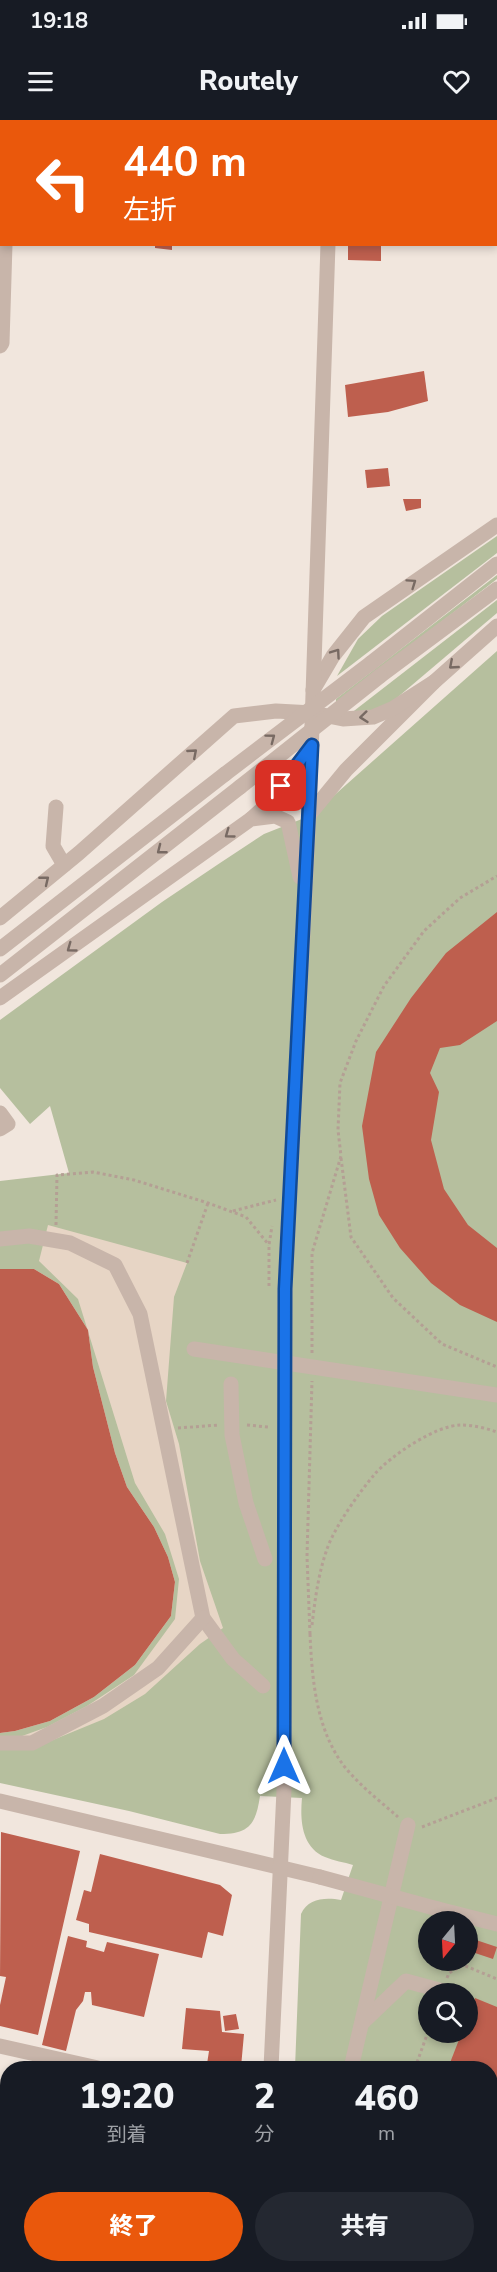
<!DOCTYPE html>
<html lang="ja">
<head>
<meta charset="utf-8">
<style>
  :root { --surface:#171b24; --page:#242831; --text:#f1f3f6; --muted:#9ea1a6; --accent:#ea580c }
  body { margin:0; font-family:"Nunito Sans","Noto Sans JP",sans-serif; background:var(--page); color:var(--text); height:100vh; display:flex; flex-direction:column; font-size:22px; white-space:nowrap }
  * { box-sizing:border-box; margin:0 }
  p { font-size:20px; color:var(--muted) }
  .icon { flex:none; width:33px; height:33px; fill:none; stroke:currentColor; stroke-width:2; stroke-linecap:round; stroke-linejoin:round }
  .map { position:relative; flex:1; overflow:hidden }
  .side { position:absolute; left:0px; top:1941px; width:498px; height:212px; display:flex; flex-direction:column; background:var(--surface); border-radius:24px 24px 0 0; box-shadow:0 3px 9px #0003 }
  .side>* { flex:none }
  .guide { position:absolute; left:0px; top:0px; width:498px; height:126px; box-shadow:0 3px 9px #0003; background:#ea580c; color:#fff; overflow:hidden }
  .needle { width:39px; rotate:198deg }
  .tools { position:absolute; left:418px; top:1791px; display:grid; gap:12px }
  .tools a { display:grid; place-items:center; width:60px; height:60px; border-radius:50%; background:var(--surface); box-shadow:0 3px 9px #0003; font-size:30px }
  .pin { position:absolute; display:grid; place-items:center; width:51px; height:51px; color:#fff; margin:-26px; border-radius:12px; box-shadow:0 3px 9px #0006 }
  .me { position:absolute; width:66px; margin:-33px; rotate:0deg; stroke-linejoin:round; filter:drop-shadow(0 0 4px #0008) }
  .turn { display:flex; align-items:center; gap:21px; height:126px; padding:0 24px; font-size:27px }
  .turn .icon { width:78px; height:78px; stroke-width:2.5 }
  .turn b { display:block; font-size:42px; line-height:51px }
  .eta { display:flex; justify-content:space-evenly; align-items:center; height:102px; text-align:center }
  .eta b { font-size:36px; font-weight:800; line-height:42px }
  .button { display:flex; gap:12px; margin-top:auto; padding:12px 24px }
  .button a { flex:1; height:69px; border-radius:36px; background:var(--accent); color:#fff; font-size:24px; font-weight:800; line-height:69px; text-align:center }
  .button a+a { background:var(--page); color:var(--text) }
  .status { display:flex; justify-content:space-between; align-items:center; height:42px; padding:0 30px; background:var(--surface); direction:ltr }
  .status svg { height:16px; fill:currentColor }
  header { display:flex; justify-content:space-between; align-items:center; height:78px; padding:0 24px; background:var(--surface); font-size:27px; font-weight:800 }
  .map>svg:first-child { display:block }
</style>
</head>
<body>
<div class="status"><b>19:18</b><svg viewBox="0 0 49 12"><path d="M0 12V9h3v3zM5 12V6h3v6zM10 12V3h3v9zM15 12V0h3v12zM26 1h20v11H26zM47 4h2v5h-2z"/></svg></div>
<header><svg class="icon" aria-label="menu" viewBox="0 0 24 24"><path d="M4 6h16M4 12h16M4 18h16"/></svg>Routely<svg class="icon" aria-label="heart" viewBox="0 0 24 24"><path d="M12 20l-8-8c-3-5 5-10 8-4 3-6 11-1 8 4z"/></svg></header>
<div class="map">
<svg width="497" height="2152" viewBox="0 0 497 2152">
  <rect width="100%" height="100%" fill="#f1e6dd"/>
  <g fill="#b6bf9e" fill-rule="evenodd">
    <path d="M497,416V433L337,556L358,519L382,496Z"/>
    <path d="M497,455V459L336,583V579Z"/>
    <path d="M497,480V493L392,582L377,591L350,594Z"/>
    <path d="M497,531V2152H286V2145H490V1948H295L301,1794C308,1778 326,1777 341,1780L353,1745C344,1742 334,1741 325,1737C301,1727 300,1699 302,1678L260,1676C256,1703 250,1714 220,1714L129,1691L0,1663V1613L15,1611L50,1601L94,1577L135,1545L171,1496L175,1462L168,1437L154,1407L127,1367L115,1333L93,1247L88,1210L59,1164L34,1149H0V1061L69,1053L50,986L30,1004L0,968V900L162,782L220,743L264,714L312,695ZM429,1802H468V1840H429ZM429,1874H468V1912H429Z"/>
  </g>
  <path fill="#e7d5c5" d="M48,1105L187,1143L174,1177L166,1281L179,1324L200,1441L223,1508L200,1524L145,1574L104,1599L31,1629L11,1620L47,1607L87,1586L134,1555L175,1499L179,1459L165,1414L135,1363L78,1179L39,1141Z"/>
  <g fill="#be5f4e">
    <path d="M155,124H172V130L155,128Z"/>
    <path d="M348,124H381V141L348,140Z"/>
    <path d="M424,251L428,281L388,292L348,297L345,265Z"/>
    <path d="M388,348L390,366L367,368L365,350Z"/>
    <path d="M403,379H421V388L406,391Z"/>
    <path d="M497,792V901L460,925L440,928L430,953L439,972L431,1020L444,1069L468,1105L497,1128V1202L460,1185L431,1163L400,1128L379,1095L369,1059L362,1006L376,932L411,878L446,833Z"/>
    <path d="M0,1149H34L59,1164L88,1210L93,1247L115,1333L127,1367L154,1407L168,1437L175,1462L171,1496L135,1545L94,1577L50,1601L15,1611L0,1613Z"/>
    <path d="M1,1712L80,1731L38,1915L0,1906V1885L6,1857L0,1856Z"/>
    <path d="M100,1734L220,1765L232,1775L223,1816L208,1812L202,1838L89,1812V1804L76,1800L84,1770L91,1772Z"/>
    <path d="M68,1816L87,1821L86,1827L104,1832L107,1822L159,1834L144,1897L92,1885L91,1872H85L83,1881L76,1890L66,1931L42,1925Z"/>
    <path d="M476,1820L497,1827L493,1839L472,1832Z"/>
    <path d="M475,1878L497,1887V1987L490,1984V1948H448L462,1912H468V1897Z"/>
    <path d="M186,1888L220,1891L222,1912L244,1914L241,1947L207,1944L209,1931L182,1929Z"/>
    <path d="M236,1894L239,1909L225,1911L223,1896Z"/>
    <path d="M0,1982L8,1984V2132L0,2130Z"/>
    <path d="M490,2104L497,2106V2152H369L372,2145H490Z"/>
    <path d="M80,2145H155L153,2152H106Z"/>
  </g>
  <g fill="none" stroke-linecap="round" stroke-linejoin="round">
    <g stroke="#b49f94" stroke-width="3" stroke-dasharray="3 3" stroke-linecap="butt">
      <path d="M341,1038L351,1117L393,1178L442,1224L497,1247"/>
      <path d="M233,1091L276,1080"/>
      <path d="M56,1105L57,1055L93,1052L134,1060L208,1083L246,1097L269,1125"/>
      <path d="M187,1143L208,1083"/>
      <path d="M269,1166V1125L272,1106"/>
      <path d="M312,1233V1133L341,1036L338,1010L340,963L356,921L384,866L424,811L460,778L497,756"/>
      <path d="M247,1305L268,1307"/>
      <path d="M178,1308L219,1305"/>
      <path d="M312,1505C315,1480 318,1456 326,1432C333,1409 358,1374 374,1355C390,1336 436,1305 461,1305C472,1305 486,1308 497,1312"/>
      <path d="M310,1514L307,1436L312,1261"/>
      <path d="M310,1514C312,1559 316,1609 344,1646C359,1665 380,1681 398,1697"/>
      <path d="M422,1707L497,1678"/>
      <path d="M447,1858L449,1853L463,1845L497,1859"/>
      <path d="M415,1948L429,1909"/>
      <path d="M490,2020L497,2023"/>
      <path d="M490,2082L497,2084"/>
      <path d="M334,2145L352,2152"/>
    </g>
    <g stroke="#c8b5aa" stroke-width="15">
      <path d="M12,2V0"/>
      <path d="M161,2V0"/>
      <path d="M333,2L334,0"/>
      <path d="M496,49H497"/>
      <path d="M0,65H2"/>
      <path d="M0,226L2,223L5,124"/>
      <path d="M371,543L497,444"/>
      <path d="M380,556L497,469"/>
      <path d="M313,570L333,536L364,497L497,405"/>
      <path d="M56,687L53,726L64,745"/>
      <path d="M309,695L346,650L434,562L497,506"/>
      <path d="M251,699L270,682L312,625"/>
      <path d="M0,798L79,733L234,596L276,591L313,593L343,599L373,597L392,589L434,562"/>
      <path d="M0,829L225,654"/>
      <path d="M0,855L240,667"/>
      <path d="M0,878L251,699L275,696L288,702L300,757"/>
      <path d="M0,993L8,1004L0,1009"/>
      <path d="M0,1119L29,1116L70,1123L115,1145L140,1194L203,1498L233,1539L263,1566"/>
      <path d="M372,1256L497,1275"/>
      <path d="M231,1264L232,1315L246,1383L265,1439"/>
      <path d="M0,1623H32L103,1586L158,1548L203,1498"/>
      <path d="M0,1681L320,1757"/>
      <path d="M438,1789L497,1804"/>
      <path d="M362,1903L406,1861L443,1871"/>
      <path d="M0,1926L98,1948"/>
      <path d="M271,1948L284,1670L285,1169L309,695L328,124"/>
      <path d="M351,1948L408,1705"/>
      <path d="M263,2152V2145"/>
      <path d="M303,2152L304,2145"/>
    </g>
    <g stroke="#c8b5aa" stroke-width="15">
      <path d="M225,654L371,543"/>
      <path d="M240,667L380,556"/>
      <path d="M194,1229L372,1256"/>
      <path d="M320,1757L438,1789"/>
    </g>
  </g>
  <defs><path id="oneway-chevron" d="M-2-3.5L2.5 0L-2 3.5" fill="none" stroke-width="1.6" stroke-linecap="round" stroke-linejoin="round" transform="scale(1.5)"/></defs>
  <g stroke="#786a63">
    <use href="#oneway-chevron" transform="translate(412 463) rotate(-35)"/>
    <use href="#oneway-chevron" transform="translate(336 533) rotate(-55)"/>
    <use href="#oneway-chevron" transform="translate(453 545) rotate(139)"/>
    <use href="#oneway-chevron" transform="translate(364 597) rotate(174)"/>
    <use href="#oneway-chevron" transform="translate(271 618) rotate(-37)"/>
    <use href="#oneway-chevron" transform="translate(193 633) rotate(-41)"/>
    <use href="#oneway-chevron" transform="translate(229 714) rotate(144)"/>
    <use href="#oneway-chevron" transform="translate(161 730) rotate(142)"/>
    <use href="#oneway-chevron" transform="translate(45 760) rotate(-39)"/>
    <use href="#oneway-chevron" transform="translate(71 828) rotate(144)"/>
  </g>
  <g fill="none" stroke-linecap="round" stroke-linejoin="round">
    <g stroke="#114b97" stroke-width="15">
      <path id="route" d="M281,666L312,625L285,1169L284,1646"/>
    </g>
    <use href="#route" stroke="#1a73e8" stroke-width="10"/>
  </g>
</svg>
<div class="tools">
<a><svg class="needle" viewBox="-14 -14 28 28"><path d="M0-13l5 13h-10z" fill="#e53935"/><path d="M0 13l5-13h-10z" fill="#9ea1a6"/></svg></a>
<a><svg class="icon" aria-label="search" viewBox="0 0 24 24"><circle cx="10" cy="10" r="6"/><path d="M15 15l6 6"/></svg></a>
</div>
<div class="pin" style="left:281px;top:666px;background:#d93025"><svg class="icon" aria-label="arrive" viewBox="0 0 24 24"><path d="M6 21V4h12l-3 4 3 4H6"/></svg></div>
<svg class="me" style="left:284px;top:1646px" viewBox="-20 -20 40 40"><path d="M0-17L14 15 0 8-14 15z" fill="#1a73e8" stroke="#fff" stroke-width="4"/></svg>
<div class="guide">
<div class="turn"><svg class="icon" aria-label="left" viewBox="0 0 24 24"><path d="M17 20v-9H6M10 6l-5 5 5 5"/></svg><div><b>440 m</b>左折</div></div>
</div>
<section class="side">
<div class="eta">
<div><b>19:20</b><p>到着</p></div>
<div><b>2</b><p>分</p></div>
<div><b>460</b><p>m</p></div>
</div>
<div class="button"><a>終了</a><a>共有</a></div>
</section>
</div>
</body>
</html>
